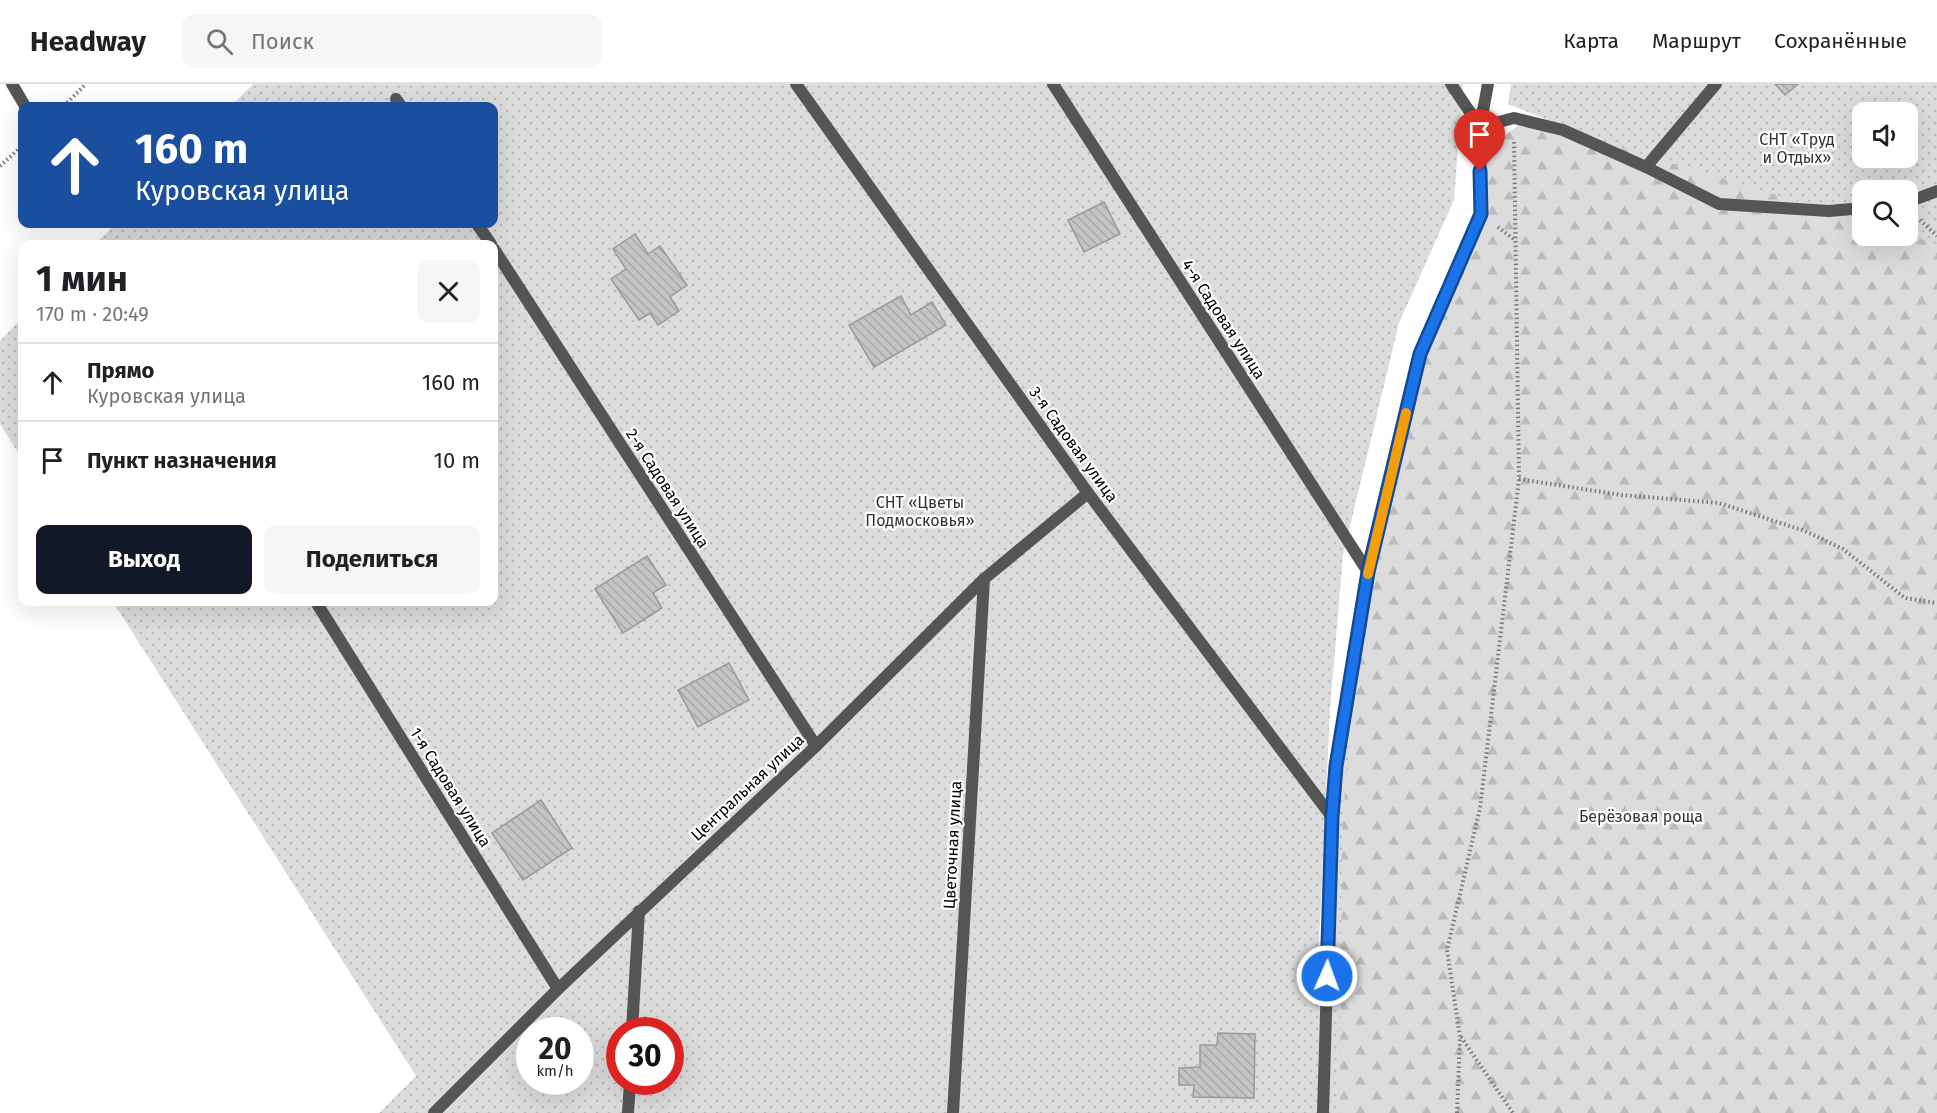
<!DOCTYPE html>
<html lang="ru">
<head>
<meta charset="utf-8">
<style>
  :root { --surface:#fff; --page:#f6f6f6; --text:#202124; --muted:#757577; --line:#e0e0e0; --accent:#111827 }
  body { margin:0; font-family:"Fira Sans",sans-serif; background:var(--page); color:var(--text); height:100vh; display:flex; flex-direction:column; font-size:22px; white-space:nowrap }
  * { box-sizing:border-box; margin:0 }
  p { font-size:20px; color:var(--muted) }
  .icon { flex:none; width:33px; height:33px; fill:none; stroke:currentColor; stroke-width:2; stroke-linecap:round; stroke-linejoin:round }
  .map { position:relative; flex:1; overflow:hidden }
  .drawer { position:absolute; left:18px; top:156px; width:480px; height:366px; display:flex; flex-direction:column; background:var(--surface); border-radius:12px; box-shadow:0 6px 24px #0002 }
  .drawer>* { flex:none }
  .guide { position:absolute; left:18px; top:18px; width:480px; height:126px; border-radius:12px; box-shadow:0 6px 24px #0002; background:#1a4fa0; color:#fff; overflow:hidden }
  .controls { position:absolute; left:1852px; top:18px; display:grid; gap:12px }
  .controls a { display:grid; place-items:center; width:66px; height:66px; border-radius:12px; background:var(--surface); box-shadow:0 6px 24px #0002; font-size:30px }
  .speed { position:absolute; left:516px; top:933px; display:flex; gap:12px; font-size:30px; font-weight:700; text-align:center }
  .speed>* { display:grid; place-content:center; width:78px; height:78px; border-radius:50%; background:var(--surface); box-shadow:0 6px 24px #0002; line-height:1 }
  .speed small { font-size:15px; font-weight:400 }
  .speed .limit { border:9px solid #d22; background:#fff; color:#111 }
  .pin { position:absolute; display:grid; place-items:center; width:51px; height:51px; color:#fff; margin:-62px -26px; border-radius:50% 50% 50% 0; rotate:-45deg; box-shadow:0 0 6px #0007 }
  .pin .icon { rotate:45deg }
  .me { position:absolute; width:66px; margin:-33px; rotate:2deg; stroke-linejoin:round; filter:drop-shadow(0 0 4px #0008) }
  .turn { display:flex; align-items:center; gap:21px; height:126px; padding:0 18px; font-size:27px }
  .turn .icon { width:78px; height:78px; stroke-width:2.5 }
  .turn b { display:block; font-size:42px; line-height:51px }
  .round { display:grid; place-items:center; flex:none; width:63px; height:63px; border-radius:12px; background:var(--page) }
  .headline { display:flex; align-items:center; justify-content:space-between; height:102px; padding:0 18px }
  h1 { font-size:36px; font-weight:700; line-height:45px }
  .primary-button { display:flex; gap:12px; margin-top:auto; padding:12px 18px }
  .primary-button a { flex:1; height:69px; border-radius:12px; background:var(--accent); color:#fff; font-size:24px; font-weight:700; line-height:69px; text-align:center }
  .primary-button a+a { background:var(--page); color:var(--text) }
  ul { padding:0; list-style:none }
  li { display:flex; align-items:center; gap:18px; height:78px; padding:0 18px; border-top:2px solid var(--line) }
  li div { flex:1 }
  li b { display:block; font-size:22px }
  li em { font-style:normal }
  header { display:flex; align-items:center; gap:36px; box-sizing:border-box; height:84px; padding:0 30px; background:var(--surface); border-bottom:2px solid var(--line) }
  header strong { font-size:28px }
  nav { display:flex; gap:33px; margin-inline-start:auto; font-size:21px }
  .search { width:420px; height:54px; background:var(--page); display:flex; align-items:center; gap:15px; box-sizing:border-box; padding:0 21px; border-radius:12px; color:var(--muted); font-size:22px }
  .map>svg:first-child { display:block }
</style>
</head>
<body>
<header>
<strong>Headway</strong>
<div class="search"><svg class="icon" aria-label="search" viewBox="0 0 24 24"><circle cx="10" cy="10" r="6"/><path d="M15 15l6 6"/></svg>Поиск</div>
<nav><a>Карта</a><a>Маршрут</a><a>Сохранённые</a></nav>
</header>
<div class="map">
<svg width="1937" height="1029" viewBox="0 0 1937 1029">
  <defs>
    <pattern id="green-dots" width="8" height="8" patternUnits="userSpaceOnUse" patternTransform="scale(1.5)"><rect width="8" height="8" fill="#dcdcdc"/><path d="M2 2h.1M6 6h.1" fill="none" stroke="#bbb" stroke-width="1.8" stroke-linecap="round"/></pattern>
    <pattern id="forest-firs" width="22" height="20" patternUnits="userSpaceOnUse" patternTransform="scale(1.5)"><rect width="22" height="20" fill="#dcdcdc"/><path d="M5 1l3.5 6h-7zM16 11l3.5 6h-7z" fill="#bbb"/></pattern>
    <pattern id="building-back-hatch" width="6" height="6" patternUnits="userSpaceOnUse" patternTransform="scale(1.5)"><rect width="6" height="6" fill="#c4c4c4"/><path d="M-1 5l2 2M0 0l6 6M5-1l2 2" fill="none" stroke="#a7a7a7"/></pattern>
  </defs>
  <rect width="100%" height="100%" fill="#fff"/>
  <g fill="url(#green-dots)" fill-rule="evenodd">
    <path d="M253,0H1463L1454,116L1399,239L1343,471L1330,626L1316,921L1352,580L1771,125L1508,20L1511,0H1937V1029H379L416,992L113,518H494V160H95L116,140H494V22H231ZM1863,28H1908V74H1863ZM1863,106H1908V152H1863ZM530,946H580V998H530ZM620,946H670V998H620Z"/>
    <path d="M22,234V375L0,340V257Z"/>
  </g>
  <path fill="url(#forest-firs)" d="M1526,35L1863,137V152L1908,151L1937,160V1029H1340L1342,739L1352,634L1371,481L1430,246L1481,138L1487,65Z"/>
  <g fill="url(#building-back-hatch)" stroke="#999" stroke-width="1.5">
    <path d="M1775,0H1798L1785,11Z"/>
    <path d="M1104,118L1120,150L1084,168L1068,136Z"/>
    <path d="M635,150L648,170L660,162L687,201L670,213L679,227L658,241L650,229L639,236L611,195L626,185L613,165Z"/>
    <path d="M901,212L911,231L932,218L946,241L874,283L849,241Z"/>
    <path d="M647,472L666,501L653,509L662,524L623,549L595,505Z"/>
    <path d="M729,579L749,616L698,643L678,606Z"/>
    <path d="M541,716L572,764L523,796L492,749Z"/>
    <path d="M1218,949L1255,950L1254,1014L1193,1013L1194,1001H1179V984L1200,983V961H1217Z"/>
  </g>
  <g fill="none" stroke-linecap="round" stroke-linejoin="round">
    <g stroke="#777" stroke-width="4" stroke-dasharray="1.5 3" stroke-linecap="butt">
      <path d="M64,22L86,0"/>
      <path d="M0,82L22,62"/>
      <path d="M1920,136L1937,152"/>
      <path d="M1498,143L1516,157"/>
      <path d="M1519,395L1621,411L1719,419L1805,447L1843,465L1905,514L1937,519"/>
      <path d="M1461,953L1513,1029"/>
      <path d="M1457,1029L1460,953L1447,866L1480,724L1519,395L1514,55"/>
    </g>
    <g stroke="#555" stroke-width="12">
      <path d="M12,0L25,22"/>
      <path d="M796,0L1088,409L1332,733"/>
      <path d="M1053,0L1368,488"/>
      <path d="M1451,0L1480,43L1514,34L1563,46L1646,83L1716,0"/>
      <path d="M396,15L401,22"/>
      <path d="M1646,83L1719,120L1829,127L1863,124"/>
      <path d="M1908,118L1937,107"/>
      <path d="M477,140L491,160"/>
      <path d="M494,165L816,662"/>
      <path d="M316,518L558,905"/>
      <path d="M632,946L639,827"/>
      <path d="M434,1029L558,905L816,662L984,495L1088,409"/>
      <path d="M628,1029L630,998"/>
      <path d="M953,1029L984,495"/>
    </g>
    <path stroke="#555" stroke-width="12" d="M1323,1029L1332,733L1337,682L1368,488L1420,270L1481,130L1480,43L1488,0"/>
  </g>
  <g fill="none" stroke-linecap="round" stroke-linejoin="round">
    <g stroke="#114b97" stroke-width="15">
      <path id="route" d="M1327,892L1332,733L1336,682L1368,488L1420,270L1481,130L1480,87"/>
    </g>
    <use href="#route" stroke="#1a73e8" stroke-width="10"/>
    <path stroke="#f59e0b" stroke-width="10" d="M1368,490L1406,329"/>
  </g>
  <g text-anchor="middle" stroke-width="4.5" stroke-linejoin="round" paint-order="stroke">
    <g font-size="16" fill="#333" stroke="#fff">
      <text x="1797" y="61">СНТ «Труд<tspan x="1797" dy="18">и Отдых»</tspan></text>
      <text x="920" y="424">СНТ «Цветы<tspan x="920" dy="18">Подмосковья»</tspan></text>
      <text x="1641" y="738">Берёзовая роща</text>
    </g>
    <g font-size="16" fill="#000" stroke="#fff">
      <text transform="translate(1224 235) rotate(57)" y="6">4-я Садовая улица</text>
      <text transform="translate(1074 360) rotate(54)" y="6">3-я Садовая улица</text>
      <text transform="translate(668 404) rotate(57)" y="6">2-я Садовая улица</text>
      <text transform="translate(451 703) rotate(58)" y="6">1-я Садовая улица</text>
      <text transform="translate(747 703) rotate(-43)" y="6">Центральная улица</text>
      <text transform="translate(952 761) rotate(-87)" y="6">Цветочная улица</text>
    </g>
  </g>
</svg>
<div class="controls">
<a><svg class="icon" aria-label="sound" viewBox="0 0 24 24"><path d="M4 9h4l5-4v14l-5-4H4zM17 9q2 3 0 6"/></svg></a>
<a><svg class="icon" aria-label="search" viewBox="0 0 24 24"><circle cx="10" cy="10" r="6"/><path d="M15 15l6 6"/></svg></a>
</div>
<div class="speed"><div>20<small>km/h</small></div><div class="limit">30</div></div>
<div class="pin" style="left:1480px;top:87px;background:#d93025"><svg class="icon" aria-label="arrive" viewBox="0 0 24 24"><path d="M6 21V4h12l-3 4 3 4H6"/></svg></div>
<svg class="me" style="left:1327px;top:892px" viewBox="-20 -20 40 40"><circle r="17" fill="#1a73e8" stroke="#fff" stroke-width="3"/><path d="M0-11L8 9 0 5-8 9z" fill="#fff"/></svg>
<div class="guide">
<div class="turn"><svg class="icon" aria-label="ahead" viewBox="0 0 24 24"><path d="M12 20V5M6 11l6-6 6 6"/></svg><div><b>160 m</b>Куровская улица</div></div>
</div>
<section class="drawer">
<div class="headline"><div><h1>1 мин</h1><p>170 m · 20:49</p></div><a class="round"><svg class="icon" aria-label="close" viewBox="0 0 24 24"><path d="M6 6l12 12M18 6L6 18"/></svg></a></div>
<ul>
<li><svg class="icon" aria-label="ahead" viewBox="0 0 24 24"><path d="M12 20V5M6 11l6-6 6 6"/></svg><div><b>Прямо</b><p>Куровская улица</p></div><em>160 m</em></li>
<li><svg class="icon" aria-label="arrive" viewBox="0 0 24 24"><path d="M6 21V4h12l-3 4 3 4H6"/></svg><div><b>Пункт назначения</b></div><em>10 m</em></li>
</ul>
<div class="primary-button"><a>Выход</a><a>Поделиться</a></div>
</section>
</div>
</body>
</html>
